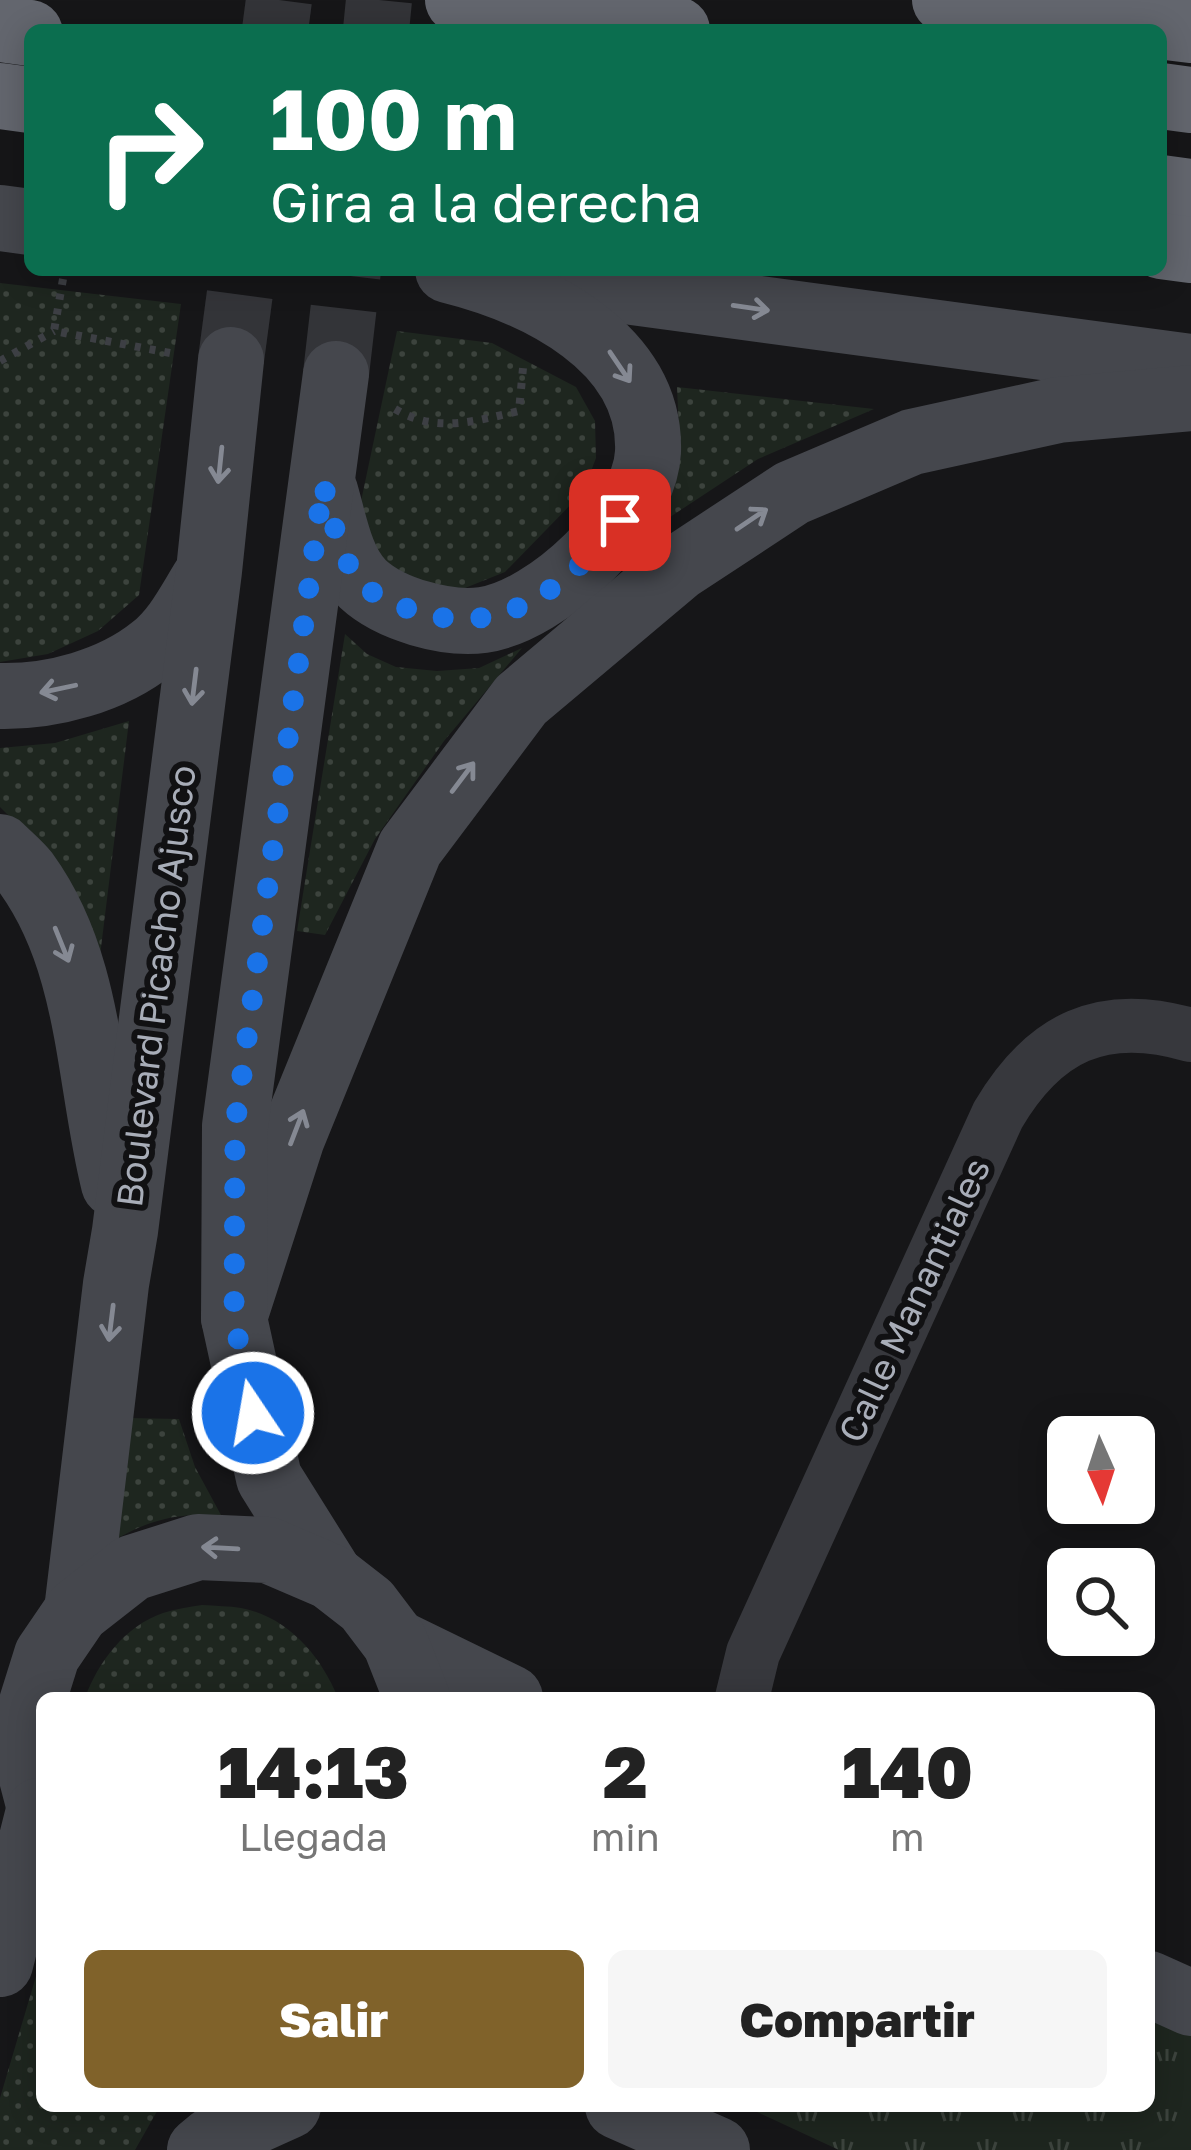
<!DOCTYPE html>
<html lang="es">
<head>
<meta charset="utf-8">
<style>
  :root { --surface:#fff; --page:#f6f6f6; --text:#222; --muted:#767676; --accent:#80622a }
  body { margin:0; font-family:"Golos Text",sans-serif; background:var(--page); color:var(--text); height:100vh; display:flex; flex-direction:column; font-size:45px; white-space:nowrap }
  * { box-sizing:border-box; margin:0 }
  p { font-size:39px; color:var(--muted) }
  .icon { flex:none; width:66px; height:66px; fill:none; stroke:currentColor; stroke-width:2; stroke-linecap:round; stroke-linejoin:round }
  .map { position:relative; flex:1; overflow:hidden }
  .side { position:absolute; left:36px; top:1692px; width:1119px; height:420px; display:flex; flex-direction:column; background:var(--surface); border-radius:18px; box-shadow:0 6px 30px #0003 }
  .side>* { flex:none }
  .top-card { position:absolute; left:24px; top:24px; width:1143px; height:252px; border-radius:18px; box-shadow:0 6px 30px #0003; background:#0b6e4f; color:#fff; overflow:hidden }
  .needle { width:78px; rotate:177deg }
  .controls { position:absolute; left:1047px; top:1416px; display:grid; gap:24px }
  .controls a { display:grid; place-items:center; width:108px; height:108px; border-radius:18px; background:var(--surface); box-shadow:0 6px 30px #0003; font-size:60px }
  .pin { position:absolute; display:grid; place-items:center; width:102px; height:102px; color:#fff; margin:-51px; border-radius:24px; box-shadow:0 6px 18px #0006 }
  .me { position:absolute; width:132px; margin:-66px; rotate:348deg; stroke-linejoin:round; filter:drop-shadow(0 0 9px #0008) }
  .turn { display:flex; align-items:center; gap:42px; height:252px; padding:0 48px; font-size:54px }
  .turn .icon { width:156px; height:156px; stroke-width:2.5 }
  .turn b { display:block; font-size:84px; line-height:102px }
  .eta { display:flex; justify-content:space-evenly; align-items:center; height:204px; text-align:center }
  .eta b { font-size:72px; font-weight:800; line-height:84px }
  .primary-button { display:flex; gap:24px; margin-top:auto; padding:24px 48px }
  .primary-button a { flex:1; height:138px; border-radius:18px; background:var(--accent); color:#fff; font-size:48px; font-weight:800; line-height:138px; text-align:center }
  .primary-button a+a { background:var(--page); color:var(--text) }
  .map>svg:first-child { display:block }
</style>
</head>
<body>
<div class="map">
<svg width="1191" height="2150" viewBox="0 0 1191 2150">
  <defs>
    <pattern id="grass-dots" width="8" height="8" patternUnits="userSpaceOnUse" patternTransform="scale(3)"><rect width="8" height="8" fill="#1e261f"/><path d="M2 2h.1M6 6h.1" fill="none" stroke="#3c433d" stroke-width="1.8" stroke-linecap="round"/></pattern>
    <pattern id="park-tufts" width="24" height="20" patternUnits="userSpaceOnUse" patternTransform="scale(3)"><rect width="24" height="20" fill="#1e261f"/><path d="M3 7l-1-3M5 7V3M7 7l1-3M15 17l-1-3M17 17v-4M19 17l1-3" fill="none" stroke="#3c433d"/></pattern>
  </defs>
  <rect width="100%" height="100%" fill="#161618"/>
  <g fill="url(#grass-dots)">
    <path d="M0,283L181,304L139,595L98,631L48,654L0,662Z"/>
    <path d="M397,331L492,343L576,387L595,421L596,458L583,492L505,572L465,588L425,587L395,575L356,525Z"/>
    <path d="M677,387L874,409L758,459L664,521L680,454Z"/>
    <path d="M345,634L367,654L396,667L437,671L479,668L522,648L444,741L375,839L325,935L297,931Z"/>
    <path d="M129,721L97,980L28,835L0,807V748L55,743Z"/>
    <path d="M127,1418L179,1419L195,1467L221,1515C176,1513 150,1519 111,1542Z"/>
    <path d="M202,1605C215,1606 229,1606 241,1608C288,1617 321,1656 338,1698H85C98,1662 125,1626 163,1613C176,1609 189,1607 202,1605Z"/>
    <path d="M42,1956V2106H160L135,2150H0V2098Z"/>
  </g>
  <path fill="url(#park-tufts)" d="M1149,2014L1191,2032V2150H839L744,2106H1149Z"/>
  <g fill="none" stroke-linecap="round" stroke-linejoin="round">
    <g stroke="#333438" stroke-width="66" stroke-dasharray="66 33" stroke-linecap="butt">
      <path d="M275,30L279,0"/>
      <path d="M376,30L379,0"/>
      <path d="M231,360L243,270"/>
      <path d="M336,374L348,270"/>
    </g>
    <g stroke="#3d3f44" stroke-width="8" stroke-dasharray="6 9" stroke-linecap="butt">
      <path d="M63,279L54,331L170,353"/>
      <path d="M0,361L54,331"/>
      <path d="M395,409C437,434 475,421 519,411L523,368"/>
    </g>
    <path stroke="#37383d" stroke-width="54" d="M742,1698L753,1653L998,1115C1044,1037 1102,1009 1191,1035"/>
    <g stroke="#45474d" stroke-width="66">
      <path d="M0,218L30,222"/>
      <path d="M514,276L1191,367"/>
      <path d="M325,491C334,521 340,562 363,584C390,609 446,625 483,620C547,611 645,519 648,452C652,347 536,292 448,270"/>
      <path d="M0,696C52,697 112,681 153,648C176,630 189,603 204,579"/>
      <path d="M0,847C9,856 19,864 26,873C92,964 88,1080 114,1184"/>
      <path d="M234,1318L292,1138L410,848L521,700L678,568L792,493L912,442L1058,410L1191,398"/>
      <path d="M331,1577L269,1478L234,1318L235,1126L336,374"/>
      <path d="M77,1611L116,1284L125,1231L209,571L231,360"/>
      <path d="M395,1642L510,1698"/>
      <path d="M42,1816L27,1759L31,1706L47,1655L77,1611L132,1568L198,1547L268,1550L331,1577L367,1605L395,1642L417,1698"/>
      <path d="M0,1964L39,1811"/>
      <path d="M1149,1984L1191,2003"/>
      <path d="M618,2106L717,2150"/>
      <path d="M200,2150L212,2140L288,2106"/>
    </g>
    <g stroke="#63666e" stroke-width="66">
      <path d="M458,0L677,30"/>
      <path d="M945,0L1191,30"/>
      <path d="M0,29L30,33"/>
      <path d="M0,96L30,100"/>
      <path d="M1161,96L1191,100"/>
      <path d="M1161,188L1191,192"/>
      <path d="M1161,246L1191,250"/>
    </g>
  </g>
  <defs><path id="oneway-shaft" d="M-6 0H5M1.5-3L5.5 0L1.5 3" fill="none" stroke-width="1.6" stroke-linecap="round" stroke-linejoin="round" transform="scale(3)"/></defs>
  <g stroke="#858993">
    <use href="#oneway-shaft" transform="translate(751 308) rotate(8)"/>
    <use href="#oneway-shaft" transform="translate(620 367) rotate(56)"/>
    <use href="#oneway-shaft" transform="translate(220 465) rotate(96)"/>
    <use href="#oneway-shaft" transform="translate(752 519) rotate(-34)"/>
    <use href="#oneway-shaft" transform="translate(194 687) rotate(97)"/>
    <use href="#oneway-shaft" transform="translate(58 689) rotate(168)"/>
    <use href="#oneway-shaft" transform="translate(463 777) rotate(-53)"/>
    <use href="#oneway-shaft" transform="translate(62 945) rotate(68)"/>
    <use href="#oneway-shaft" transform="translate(297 1127) rotate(-69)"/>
    <use href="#oneway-shaft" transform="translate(111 1323) rotate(97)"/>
    <use href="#oneway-shaft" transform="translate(220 1548) rotate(-177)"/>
  </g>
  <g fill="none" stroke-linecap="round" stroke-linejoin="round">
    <path stroke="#1a73e8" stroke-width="21" stroke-dasharray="0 37.8" d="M253,1413L234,1318L235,1126L323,484C332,515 338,554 359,580C372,596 395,605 415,611C502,640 569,586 620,520"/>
  </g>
  <g text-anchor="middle" stroke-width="12" stroke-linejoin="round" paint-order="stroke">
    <g font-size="36" fill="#a8adb8" stroke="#111113">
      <text transform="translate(156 986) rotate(-83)" y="13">Boulevard Picacho Ajusco</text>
      <text transform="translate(914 1300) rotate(-65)" y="13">Calle Manantiales</text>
    </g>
  </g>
</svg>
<div class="controls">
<a><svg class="needle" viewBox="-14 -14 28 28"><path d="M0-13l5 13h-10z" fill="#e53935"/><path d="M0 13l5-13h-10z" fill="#767676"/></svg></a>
<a><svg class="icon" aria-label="search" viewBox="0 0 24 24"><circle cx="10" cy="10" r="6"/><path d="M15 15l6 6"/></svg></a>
</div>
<div class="pin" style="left:620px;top:520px;background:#d93025"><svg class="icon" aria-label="arrive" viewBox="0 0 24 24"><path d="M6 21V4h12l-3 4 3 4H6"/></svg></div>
<svg class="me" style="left:253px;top:1413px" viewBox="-20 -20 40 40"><circle r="17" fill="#1a73e8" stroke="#fff" stroke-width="3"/><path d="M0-11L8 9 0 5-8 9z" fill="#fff"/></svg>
<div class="top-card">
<div class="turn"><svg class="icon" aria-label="right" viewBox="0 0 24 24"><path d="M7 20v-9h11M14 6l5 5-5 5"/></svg><div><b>100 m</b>Gira a la derecha</div></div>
</div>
<section class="side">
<div class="eta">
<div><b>14:13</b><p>Llegada</p></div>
<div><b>2</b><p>min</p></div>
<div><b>140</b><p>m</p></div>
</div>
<div class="primary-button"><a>Salir</a><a>Compartir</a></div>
</section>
</div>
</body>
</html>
